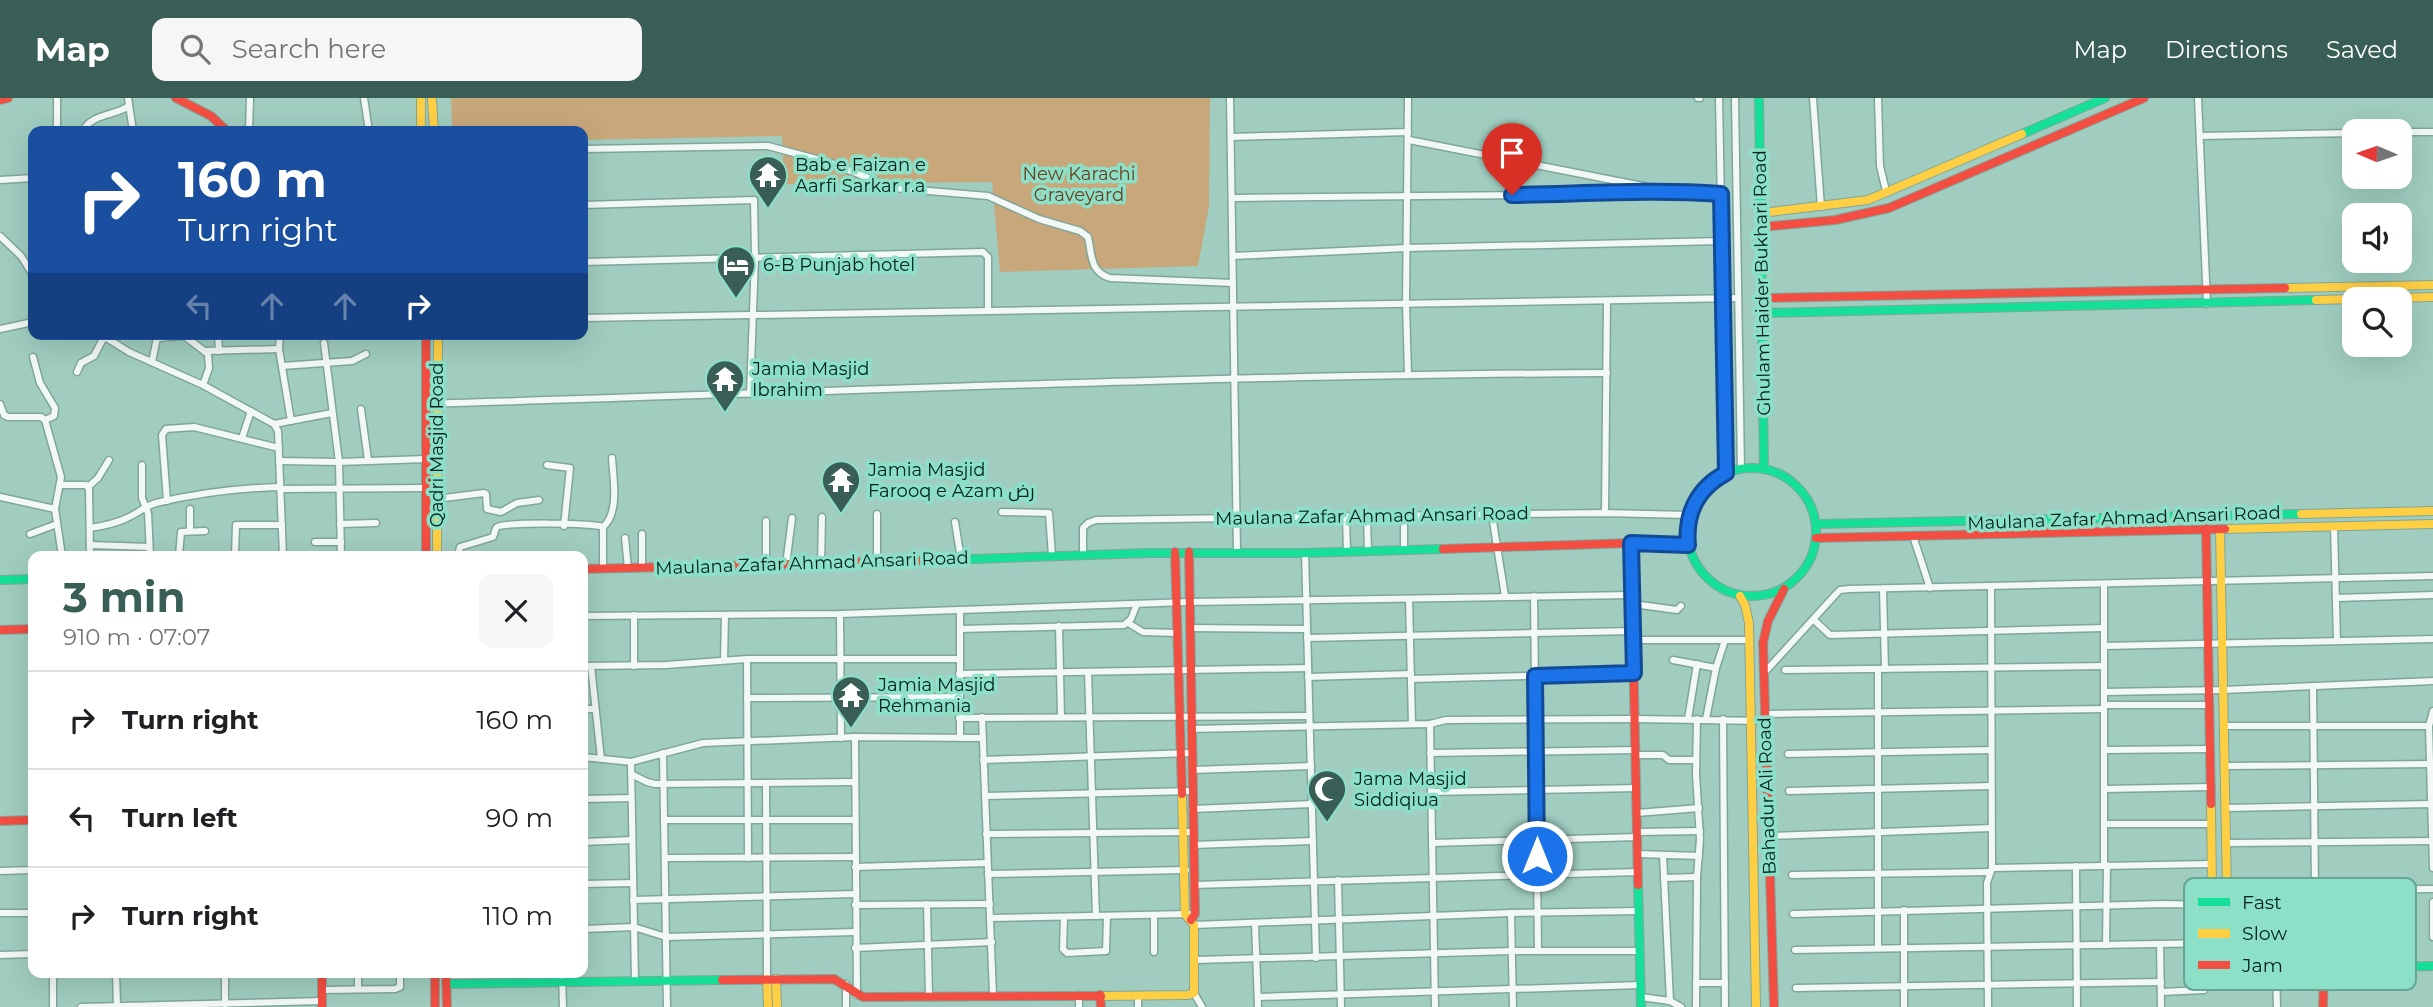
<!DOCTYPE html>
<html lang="en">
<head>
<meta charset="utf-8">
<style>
  :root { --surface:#fff; --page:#f6f6f6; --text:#202124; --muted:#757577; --line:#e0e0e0; --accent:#385e55 }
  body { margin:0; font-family:Montserrat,Cairo,sans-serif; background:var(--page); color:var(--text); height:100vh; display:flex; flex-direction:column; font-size:26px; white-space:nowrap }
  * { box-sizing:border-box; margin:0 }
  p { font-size:23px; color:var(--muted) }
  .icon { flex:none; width:38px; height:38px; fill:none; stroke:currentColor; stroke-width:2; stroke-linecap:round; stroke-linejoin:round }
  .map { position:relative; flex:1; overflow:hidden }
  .drawer { position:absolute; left:28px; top:453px; width:560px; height:427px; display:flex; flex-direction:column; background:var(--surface); border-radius:14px; box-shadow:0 7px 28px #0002 }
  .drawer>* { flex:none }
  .guide { position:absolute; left:28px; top:28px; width:560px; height:214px; border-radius:14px; box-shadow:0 7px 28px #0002; background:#1a4fa0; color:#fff; overflow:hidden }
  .needle { width:46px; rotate:272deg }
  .fabs { position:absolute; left:2342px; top:21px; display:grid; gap:14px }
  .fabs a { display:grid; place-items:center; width:70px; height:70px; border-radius:14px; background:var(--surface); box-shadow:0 7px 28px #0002; font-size:35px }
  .pin { position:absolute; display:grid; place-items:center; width:60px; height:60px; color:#fff; margin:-72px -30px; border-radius:50% 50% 50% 0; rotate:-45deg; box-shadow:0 0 7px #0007 }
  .pin .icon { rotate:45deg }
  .me { position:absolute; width:77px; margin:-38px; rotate:0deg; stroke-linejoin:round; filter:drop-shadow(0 0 5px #0008) }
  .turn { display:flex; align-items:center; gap:24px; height:147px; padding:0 35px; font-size:32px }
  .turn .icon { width:91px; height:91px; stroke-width:2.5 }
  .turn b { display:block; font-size:49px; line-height:60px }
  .lanes { display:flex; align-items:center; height:66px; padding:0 35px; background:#0003; justify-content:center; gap:35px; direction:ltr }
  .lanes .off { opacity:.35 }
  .round { display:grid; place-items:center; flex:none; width:74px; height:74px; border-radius:14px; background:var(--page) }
  .overview { display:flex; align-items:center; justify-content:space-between; height:119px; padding:0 35px }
  h1 { font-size:42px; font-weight:700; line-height:52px; color:var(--accent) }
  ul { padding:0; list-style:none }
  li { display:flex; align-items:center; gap:21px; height:98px; padding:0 35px; border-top:2px solid var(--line) }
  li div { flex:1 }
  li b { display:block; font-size:26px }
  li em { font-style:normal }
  header { display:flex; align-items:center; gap:42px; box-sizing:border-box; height:98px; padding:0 35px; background:var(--accent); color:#fff }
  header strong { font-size:33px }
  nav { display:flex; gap:38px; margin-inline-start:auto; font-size:24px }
  .search { width:490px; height:63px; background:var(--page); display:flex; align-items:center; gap:18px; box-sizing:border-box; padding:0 24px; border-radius:14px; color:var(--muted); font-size:26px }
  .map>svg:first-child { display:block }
</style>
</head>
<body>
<header>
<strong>Map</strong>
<div class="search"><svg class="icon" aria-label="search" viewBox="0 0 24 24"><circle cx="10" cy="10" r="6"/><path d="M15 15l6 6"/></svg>Search here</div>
<nav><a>Map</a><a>Directions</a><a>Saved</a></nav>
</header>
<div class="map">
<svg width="2433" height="909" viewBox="0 0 2433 909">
  <rect width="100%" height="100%" fill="#a0cdc0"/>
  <path fill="#c8a77a" d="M451,0H1210L1209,108L1198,168L1000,174L992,84L784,86L782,38L583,42V33H452Z"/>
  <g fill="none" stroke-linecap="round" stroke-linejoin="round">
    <g stroke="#81a59b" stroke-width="9">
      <g id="street">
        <path d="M57,0V33"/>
        <path d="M128,0L133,33"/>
        <path d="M364,0L369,33"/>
        <path d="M1230,0L1237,454"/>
        <path d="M1698,0H1700"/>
        <path d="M1719,0L1726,375"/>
        <path d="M1735,0L1741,371"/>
        <path d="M1813,0L1821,109"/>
        <path d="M1878,0L1880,68L1886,93"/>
        <path d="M2198,0L2207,206"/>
        <path d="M83,33C91,16 114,18 129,8"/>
        <path d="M249,33L250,0"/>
        <path d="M2399,34H2433"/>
        <path d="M2200,38L2354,35"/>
        <path d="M1231,39L1408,34"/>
        <path d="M1409,42L1663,92L1721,96"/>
        <path d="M583,51L768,48L831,65L893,90L988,98L1039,121L1080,133L1088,139C1092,157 1090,174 1110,180L1233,185"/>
        <path d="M0,82L33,80"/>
        <path d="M1232,100L1615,96L1663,92"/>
        <path d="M583,107L754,102L755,159L750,296"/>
        <path d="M0,138L21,158L33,177"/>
        <path d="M1233,158L1407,150L1722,143"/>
        <path d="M583,164L983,154L988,159V213"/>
        <path d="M583,220L1738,200"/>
        <path d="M0,231L33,224"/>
        <path d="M100,236L129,254L203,287L274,326L278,333L283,458"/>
        <path d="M182,236L208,256L209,270L203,287"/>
        <path d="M218,236L219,253"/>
        <path d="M280,236L279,251L291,323"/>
        <path d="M324,245L339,364L341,458"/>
        <path d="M205,253L279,251"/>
        <path d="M33,259L40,285L55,310L54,318L45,322"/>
        <path d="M152,264L157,240L183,238"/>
        <path d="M282,268L352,263L366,256"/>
        <path d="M77,274L81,265L94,258L104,239"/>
        <path d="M1408,276L1406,206L1408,0"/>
        <path d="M0,306L4,317L8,319H41L45,322L61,379L55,411L62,458"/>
        <path d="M426,306C820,294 1213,277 1607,275"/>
        <path d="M361,311L368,362"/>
        <path d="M274,326L332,315"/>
        <path d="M242,340L251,313"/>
        <path d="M279,363L339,364L426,361"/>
        <path d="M142,367V400L148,415L150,458"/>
        <path d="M547,367L570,370L564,428"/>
        <path d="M61,387H86L89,391L90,458"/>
        <path d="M88,389L98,380L109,362"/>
        <path d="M280,391L426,390"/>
        <path d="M0,399L55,411"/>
        <path d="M436,401L484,395L486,396L487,411L501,414L517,405L539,402"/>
        <path d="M167,403L162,337L166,331L194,329L279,350"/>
        <path d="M1002,414L1049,415L1052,458"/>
        <path d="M1605,415L1607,203"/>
        <path d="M877,416V465"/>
        <path d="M1492,417L1505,498"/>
        <path d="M1346,418L1347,453"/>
        <path d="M1367,418L1368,452"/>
        <path d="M1404,418V452"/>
        <path d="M766,423V467"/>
        <path d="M955,424L961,461"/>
        <path d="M340,426L376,425"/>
        <path d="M2334,428L2337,543"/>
        <path d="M603,429C620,415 613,379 612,360"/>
        <path d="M90,430C103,428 115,426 127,420C137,416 145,408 156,405C198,395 238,390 280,389"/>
        <path d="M190,433V411"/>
        <path d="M30,436L57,426"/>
        <path d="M1913,438L1930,490"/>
        <path d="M625,440L628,470"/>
        <path d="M315,444H341"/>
        <path d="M90,447L149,449"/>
        <path d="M1305,455L1316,860"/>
        <path d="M1083,457V430L1088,425L1096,422L1605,415L1689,417"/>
        <path d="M179,458L181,434L205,433"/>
        <path d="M235,458L236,427H282"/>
        <path d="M458,458L460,449L493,439C495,436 494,432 497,429C502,424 597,425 603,429V470"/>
        <path d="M821,466L822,419"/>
        <path d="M786,467L792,420"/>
        <path d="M642,469V436"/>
        <path d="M2104,486V768"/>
        <path d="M1883,491L1885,571"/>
        <path d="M1534,498L1538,853"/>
        <path d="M2336,500L2433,497"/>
        <path d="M1409,501L1412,626"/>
        <path d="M1633,506L1677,512L1681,508"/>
        <path d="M840,516L841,640"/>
        <path d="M634,517V568"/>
        <path d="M583,518L840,516L1189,504L1632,497"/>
        <path d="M1814,522L1830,537L2104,530"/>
        <path d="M1128,525L1143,534L1177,535"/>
        <path d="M1059,528L1061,619"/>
        <path d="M1190,530L1307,531"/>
        <path d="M960,531L1124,527L1131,521L1137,506"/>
        <path d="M1307,540L1633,533"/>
        <path d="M1633,542H1749"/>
        <path d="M2104,548L2433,541"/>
        <path d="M747,561L748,760"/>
        <path d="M724,562L725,517"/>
        <path d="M1673,562L1716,570"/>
        <path d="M583,568L666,567L747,561H960"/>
        <path d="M591,568L601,661"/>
        <path d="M1878,571V850"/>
        <path d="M1785,572L2104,568"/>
        <path d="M1088,574L1096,818"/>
        <path d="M1765,574L1836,496L1840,492L1849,491L2433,478"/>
        <path d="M959,576L1308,570"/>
        <path d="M1308,579L1411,576"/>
        <path d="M1411,581L1634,575"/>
        <path d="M2313,588L2315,792"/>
        <path d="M2104,594L2223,592L2433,583"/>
        <path d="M747,600L959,599"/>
        <path d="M2104,607H2209"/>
        <path d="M583,611H595"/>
        <path d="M2433,613L2429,628L2433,770"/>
        <path d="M1765,616L2104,611"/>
        <path d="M982,619L993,897"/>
        <path d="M959,620L1309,618"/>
        <path d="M1688,621L1697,566"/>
        <path d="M1706,621L1716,570L1725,542"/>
        <path d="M1723,621L1725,909"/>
        <path d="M1430,626L1435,909"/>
        <path d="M2224,628H2429"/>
        <path d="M1191,631L1430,626L1446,622L1635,621L1765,623"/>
        <path d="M855,639L857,897"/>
        <path d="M960,640V513"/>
        <path d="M2104,652L2209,651"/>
        <path d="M663,655L667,909"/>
        <path d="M1430,655L1636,652"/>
        <path d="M1788,656L1990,652"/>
        <path d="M1636,657H1663L1669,662H1696"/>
        <path d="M583,659L632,664"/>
        <path d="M983,662L1191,655"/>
        <path d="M2225,668L2430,666"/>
        <path d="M1192,672L1311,668"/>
        <path d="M631,676L647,684L655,686L855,684"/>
        <path d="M766,685L767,881"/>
        <path d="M2104,691L2211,689"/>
        <path d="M1789,693L1991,688"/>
        <path d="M1431,694L1637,690"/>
        <path d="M985,698L1191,693"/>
        <path d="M583,701L631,700"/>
        <path d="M2227,710L2431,706"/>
        <path d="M1192,711L1312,706"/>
        <path d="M1637,715L1699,710"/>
        <path d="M664,722H855"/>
        <path d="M2104,726H2211"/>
        <path d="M1638,734L1700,733"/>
        <path d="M986,736L1193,734"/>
        <path d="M1768,738L1991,730"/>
        <path d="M583,744L632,742"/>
        <path d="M1432,745L1638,739"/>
        <path d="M2227,745L2432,743"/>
        <path d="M1193,747L1313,743"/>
        <path d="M1638,756L1699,758"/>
        <path d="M1663,757L1670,903"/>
        <path d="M665,760L855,759"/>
        <path d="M2076,768L2077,909"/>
        <path d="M855,769L987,765"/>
        <path d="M1992,770L2212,766"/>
        <path d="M0,773L33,772"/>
        <path d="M988,776L1186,772"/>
        <path d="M1792,777L1990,774"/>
        <path d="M1664,780L1697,779"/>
        <path d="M1338,782L1341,909"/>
        <path d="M583,786L633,785"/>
        <path d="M1194,787L1638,774"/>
        <path d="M2212,793L2433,791"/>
        <path d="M633,802L855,796"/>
        <path d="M2433,804V839"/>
        <path d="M927,806L929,898"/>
        <path d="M855,807L990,806"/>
        <path d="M1904,812V909"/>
        <path d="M0,815H33"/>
        <path d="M1511,815L1513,909"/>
        <path d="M1793,816L2163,806L2218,807"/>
        <path d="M1064,819L1063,851L1067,855L1106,853L1107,818"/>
        <path d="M991,820L1189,816"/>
        <path d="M1255,825L1258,909"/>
        <path d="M1194,827L1511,815L1639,813"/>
        <path d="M583,831L634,829L666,839L855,834"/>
        <path d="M2106,847L2107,767"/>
        <path d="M2160,847L2161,909"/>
        <path d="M855,850L992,844"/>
        <path d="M1795,852L2219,845"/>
        <path d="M1154,854V817"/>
        <path d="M0,857L33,856"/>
        <path d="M1196,862L1512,853H1640"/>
        <path d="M2276,872L2277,909"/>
        <path d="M53,875V909"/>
        <path d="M116,875L117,908"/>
        <path d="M225,875V906"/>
        <path d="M358,875V891"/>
        <path d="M562,875L563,909"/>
        <path d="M635,883L631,664L703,645L855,639L982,640"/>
        <path d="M1696,885H1725"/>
        <path d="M846,886V909"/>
        <path d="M1796,890L2161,884"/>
        <path d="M322,892L395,891L400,889V875"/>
        <path d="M2161,894L2204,892L2205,846"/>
        <path d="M1194,895L1202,909"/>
        <path d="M1079,897V909"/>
        <path d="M1138,897V909"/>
        <path d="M1258,899L1641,887"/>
        <path d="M1641,899L1670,903L1681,909"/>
        <path d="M81,909L322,903"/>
        <path d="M1696,909L1697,779L1700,741L1696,676L1697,621"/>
        <path d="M1988,909L1987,785L1992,770L1991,489"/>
      </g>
    </g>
    <g stroke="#81a59b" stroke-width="10">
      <g id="fast">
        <path d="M1759,0L1764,371"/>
        <path d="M2022,36L2105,0"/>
        <path d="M1763,215L2316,202"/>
        <circle cx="1752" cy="434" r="64"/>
        <path d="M1816,426L2301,416"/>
        <path d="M917,463L1149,455H1305L1443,451"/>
        <path d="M0,482L33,481"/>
        <path d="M1638,787L1641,909"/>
        <path d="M2219,833L2221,872L2433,868"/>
        <path d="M446,886L722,882"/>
      </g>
    </g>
    <g stroke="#81a59b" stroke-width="10">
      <g id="slow">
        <path d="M421,0V33"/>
        <path d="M432,0L434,33"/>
        <path d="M1762,115L1868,102L2022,36"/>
        <path d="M2285,190L2433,187"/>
        <path d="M2316,202L2433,199"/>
        <path d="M2301,416L2433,413"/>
        <path d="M2225,431L2433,426"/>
        <path d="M437,458L438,236"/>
        <path d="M1740,498L1745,507L1749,525L1756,909"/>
        <path d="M2211,706L2212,793L2219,799"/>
        <path d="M2219,833V799L2227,793L2220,431"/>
        <path d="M767,881L768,909"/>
        <path d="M776,881L777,909"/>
        <path d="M1101,898L1188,897L1194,895V827L1185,816L1182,696"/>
      </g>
    </g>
    <g stroke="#81a59b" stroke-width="10">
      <g id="jam">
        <path d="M176,0L211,18L227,33"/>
        <path d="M0,2L8,0"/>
        <path d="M1762,129L1835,122L1889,110L2144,0"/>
        <path d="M1763,200L2285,190"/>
        <path d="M426,236V458"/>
        <path d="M2206,431L2211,706"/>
        <path d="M1816,440L2225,431"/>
        <path d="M1631,445L1638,787"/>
        <path d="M1443,451L1631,445L1688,447"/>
        <path d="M1175,454L1182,696"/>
        <path d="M1189,454L1195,816L1191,822"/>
        <path d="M583,471L917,463"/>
        <path d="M0,532L33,531"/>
        <path d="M0,723L33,722"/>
        <path d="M322,875V909"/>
        <path d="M435,875V909"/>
        <path d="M446,875L447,909"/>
        <path d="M722,882L834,881L863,899L1101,898"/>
        <path d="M1100,897L1101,909"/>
        <path d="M1774,909L1763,545L1768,523L1784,491"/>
        <path d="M2323,909L2324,871"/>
      </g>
    </g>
    <use href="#street" stroke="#f1f8f6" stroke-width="6"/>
    <use href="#fast" stroke="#16e098" stroke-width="8"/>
    <use href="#slow" stroke="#ffcf43" stroke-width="8"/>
    <use href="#jam" stroke="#f24e42" stroke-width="8"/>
  </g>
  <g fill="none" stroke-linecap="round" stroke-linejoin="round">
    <g stroke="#114b97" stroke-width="18">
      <path id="route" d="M1512,97C1582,96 1651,91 1721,96L1726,375C1698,390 1685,415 1688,447L1631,445L1634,575L1535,578L1537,758"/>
    </g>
    <use href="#route" stroke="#1a73e8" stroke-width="12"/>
  </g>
  <defs>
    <g id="temple-pin" transform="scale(2.0125)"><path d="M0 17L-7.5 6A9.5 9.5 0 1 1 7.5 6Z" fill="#385e55" stroke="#8de0c8"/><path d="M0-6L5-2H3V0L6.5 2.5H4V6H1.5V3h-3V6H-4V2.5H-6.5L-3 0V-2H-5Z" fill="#fff"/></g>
    <g id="hotel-pin" transform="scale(2.0125)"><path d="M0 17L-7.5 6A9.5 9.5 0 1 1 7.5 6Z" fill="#385e55" stroke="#8de0c8"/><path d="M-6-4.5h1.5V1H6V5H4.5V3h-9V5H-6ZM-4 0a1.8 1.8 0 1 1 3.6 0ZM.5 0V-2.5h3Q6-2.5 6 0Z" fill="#fff"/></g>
    <g id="mosque-pin" transform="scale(2.0125)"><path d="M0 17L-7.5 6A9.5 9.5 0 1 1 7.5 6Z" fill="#385e55" stroke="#8de0c8"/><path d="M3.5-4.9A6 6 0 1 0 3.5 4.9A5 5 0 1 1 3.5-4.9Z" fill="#fff"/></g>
  </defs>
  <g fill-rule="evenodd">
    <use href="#temple-pin" x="768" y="77"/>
    <use href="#hotel-pin" x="736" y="167"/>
    <use href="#temple-pin" x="725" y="281"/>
    <use href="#temple-pin" x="841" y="382"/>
    <use href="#temple-pin" x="851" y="597"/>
    <use href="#mosque-pin" x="1327" y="691"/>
  </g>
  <g text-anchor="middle" stroke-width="7" stroke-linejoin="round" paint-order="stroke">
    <g font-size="18" fill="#00231b" stroke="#8de0c8" text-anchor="start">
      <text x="795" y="73">Bab e Faizan e<tspan x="795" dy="21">Aarfi Sarkar r.a</tspan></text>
      <text x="763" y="173">6-B Punjab hotel</text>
      <text x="752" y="277">Jamia Masjid<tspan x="752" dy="21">Ibrahim</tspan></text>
      <text x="868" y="378">Jamia Masjid<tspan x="868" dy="21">Farooq e Azam رض</tspan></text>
      <text x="878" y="593">Jamia Masjid<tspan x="878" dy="21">Rehmania</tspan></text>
      <text x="1354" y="687">Jama Masjid<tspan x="1354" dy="21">Siddiqiua</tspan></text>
    </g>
    <g font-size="18" fill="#693e1f" stroke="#8de0c8">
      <text x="1079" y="82">New Karachi<tspan x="1079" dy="21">Graveyard</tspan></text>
    </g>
    <g font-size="18" fill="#00231b" stroke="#8de0c8">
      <text transform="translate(1762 185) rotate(-91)" y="6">Ghulam Haider Bukhari Road</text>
      <text transform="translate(437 347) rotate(-90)" y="6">Qadri Masjid Road</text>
      <text transform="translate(1372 418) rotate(-1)" y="6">Maulana Zafar Ahmad Ansari Road</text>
      <text transform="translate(2124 420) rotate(-2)" y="6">Maulana Zafar Ahmad Ansari Road</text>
      <text transform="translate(812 465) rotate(-2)" y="6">Maulana Zafar Ahmad Ansari Road</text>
      <text transform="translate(1767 698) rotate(-92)" y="6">Bahadur Ali Road</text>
    </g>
  </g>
  <rect x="2184" y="780" width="232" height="112" rx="10" fill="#8de0c8" stroke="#63a794" stroke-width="2"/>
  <rect x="2198" y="800" width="32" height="8" fill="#16e098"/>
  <rect x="2198" y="831" width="32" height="9" fill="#ffcf43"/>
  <rect x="2198" y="863" width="32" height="8" fill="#f24e42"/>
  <g font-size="19" fill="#00231b">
    <text x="2242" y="811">Fast</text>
    <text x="2242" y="842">Slow</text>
    <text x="2242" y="874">Jam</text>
  </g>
</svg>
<div class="fabs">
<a><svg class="needle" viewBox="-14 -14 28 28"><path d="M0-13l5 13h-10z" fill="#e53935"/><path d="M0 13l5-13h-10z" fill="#757577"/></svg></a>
<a><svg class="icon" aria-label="sound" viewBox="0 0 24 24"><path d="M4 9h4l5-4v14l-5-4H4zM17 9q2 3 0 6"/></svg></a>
<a><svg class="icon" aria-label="search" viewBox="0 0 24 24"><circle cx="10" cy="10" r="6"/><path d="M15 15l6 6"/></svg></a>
</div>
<div class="pin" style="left:1512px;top:97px;background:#d93025"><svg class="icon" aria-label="arrive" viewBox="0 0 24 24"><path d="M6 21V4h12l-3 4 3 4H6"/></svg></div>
<svg class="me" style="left:1537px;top:758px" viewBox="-20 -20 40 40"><circle r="17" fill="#1a73e8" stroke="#fff" stroke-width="3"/><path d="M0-11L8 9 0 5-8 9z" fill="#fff"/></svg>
<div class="guide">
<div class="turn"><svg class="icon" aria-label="right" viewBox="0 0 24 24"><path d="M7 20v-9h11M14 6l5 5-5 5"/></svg><div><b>160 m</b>Turn right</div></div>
<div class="lanes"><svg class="icon off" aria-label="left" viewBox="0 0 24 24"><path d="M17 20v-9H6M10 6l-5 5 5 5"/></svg><svg class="icon off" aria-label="ahead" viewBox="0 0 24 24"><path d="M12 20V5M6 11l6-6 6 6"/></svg><svg class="icon off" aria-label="ahead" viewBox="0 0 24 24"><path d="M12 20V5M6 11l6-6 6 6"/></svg><svg class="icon" aria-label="right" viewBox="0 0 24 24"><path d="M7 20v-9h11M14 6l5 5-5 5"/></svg></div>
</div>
<section class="drawer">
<div class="overview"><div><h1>3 min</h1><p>910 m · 07:07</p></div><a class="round"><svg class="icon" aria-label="close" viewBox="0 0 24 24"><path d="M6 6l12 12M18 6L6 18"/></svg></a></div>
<ul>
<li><svg class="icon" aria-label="right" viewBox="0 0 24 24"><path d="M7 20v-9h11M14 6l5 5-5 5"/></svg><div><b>Turn right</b></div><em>160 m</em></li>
<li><svg class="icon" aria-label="left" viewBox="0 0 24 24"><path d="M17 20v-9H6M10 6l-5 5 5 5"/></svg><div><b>Turn left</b></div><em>90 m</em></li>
<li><svg class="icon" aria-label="right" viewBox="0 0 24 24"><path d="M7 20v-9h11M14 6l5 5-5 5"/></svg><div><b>Turn right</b></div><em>110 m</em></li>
</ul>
</section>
</div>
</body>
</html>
